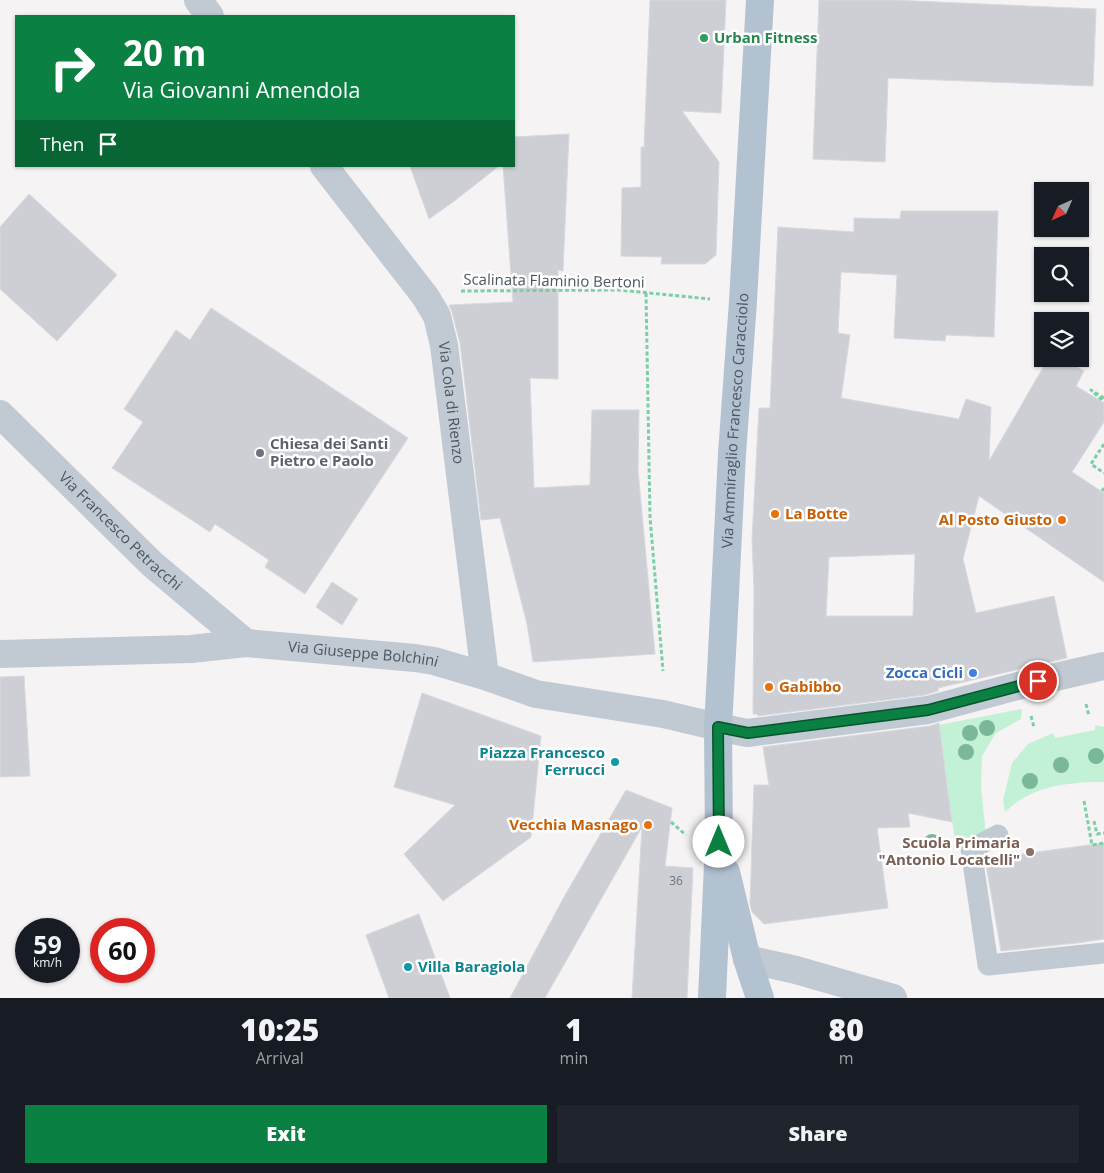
<!DOCTYPE html>
<html lang="en">
<head>
<meta charset="utf-8">
<style>
  :root { --surface:#171b24; --page:#20242c; --text:#f1f3f6; --muted:#9ea1a6; --accent:#0b8043 }
  body { margin:0; font-family:"Open Sans",sans-serif; background:var(--page); color:var(--text); height:100vh; display:flex; flex-direction:column; font-size:19px; white-space:nowrap }
  * { box-sizing:border-box; margin:0 }
  p { font-size:16px; color:var(--muted) }
  .icon { flex:none; width:28px; height:28px; fill:none; stroke:currentColor; stroke-width:2; stroke-linecap:round; stroke-linejoin:round }
  .map { position:relative; height:998px; overflow:hidden }
  .details { display:flex; flex-direction:column; background:var(--surface); flex:1 }
  .details>* { flex:none }
  .hud { position:absolute; left:15px; top:15px; width:500px; height:152px; border-radius:0px; box-shadow:0 1px 4px #0004; background:#0b8043; color:#fff; overflow:hidden }
  .needle { width:32px; rotate:225deg }
  .fabs { position:absolute; left:1034px; top:182px; display:grid; gap:10px }
  .fabs a { display:grid; place-items:center; width:55px; height:55px; border-radius:0px; background:var(--surface); box-shadow:0 1px 4px #0004; font-size:25px }
  .speed { position:absolute; left:15px; top:918px; display:flex; gap:10px; font-size:25px; font-weight:700; text-align:center }
  .speed>* { display:grid; place-content:center; width:65px; height:65px; border-radius:50%; background:var(--surface); box-shadow:0 1px 4px #0004; line-height:1 }
  .speed small { font-size:12px; font-weight:400 }
  .speed .limit { border:8px solid #d22; background:#fff; color:#111 }
  .pin { position:absolute; display:grid; place-items:center; width:42px; height:42px; color:#fff; margin:-21px; border:2px solid #fff; border-radius:50%; box-shadow:0 1px 5px #0007 }
  .me { position:absolute; width:55px; margin:-28px; rotate:0deg; stroke-linejoin:round; filter:drop-shadow(0 0 4px #0008) }
  .turn { display:flex; align-items:center; gap:18px; height:105px; padding:0 25px; font-size:22px }
  .turn .icon { width:65px; height:65px; stroke-width:2.5 }
  .turn b { display:block; font-size:35px; line-height:42px }
  .then { display:flex; align-items:center; height:48px; padding:0 25px; background:#0003; gap:10px; font-size:19px }
  .eta { display:flex; justify-content:space-evenly; align-items:center; height:85px; text-align:center }
  .eta b { font-size:30px; font-weight:800; line-height:35px }
  .button { display:flex; gap:10px; margin-top:auto; padding:10px 25px }
  .button a { flex:1; height:58px; border-radius:0px; background:var(--accent); color:#fff; font-size:20px; font-weight:800; line-height:58px; text-align:center }
  .button a+a { background:var(--page); color:var(--text) }
  .map>svg:first-child { display:block }
</style>
</head>
<body>
<div class="map">
<svg width="1104" height="998" viewBox="0 0 1104 998">
  <rect width="100%" height="100%" fill="#f5f3f3"/>
  <g fill="#c3f1d5">
    <path d="M1022,709L1021,719L996,733L982,756L981,786L986,836L955,841L939,725Z"/>
    <path d="M1095,725L1104,727V782C1076,782 1045,784 1020,800C1015,803 1010,808 1005,812L1003,800L1012,763L1028,744L1053,733L1055,738L1095,730Z"/>
  </g>
  <g fill="#cdcfd5" stroke="#d7d9de" fill-rule="evenodd">
    <path d="M650,0H726L721,113L682,111L719,162L716,255L705,264H661L662,257L621,256L622,188L641,187V147H644Z"/>
    <path d="M819,0H892L1096,9L1093,86L888,78L885,162L813,159Z"/>
    <path d="M569,134L563,271L558,270V379L530,378L534,488L590,485L592,410H639L638,470L655,654L533,662L527,624L500,518L481,520L460,343L452,312L449,305L513,302L503,166H514V137Z"/>
    <path d="M410,166H499L453,202L429,219Z"/>
    <path d="M29,194L117,275L57,341L0,289V227Z"/>
    <path d="M901,211H998L994,337L946,335L945,341L894,338L897,275L841,272L838,333L850,335L841,398L959,419L966,399L991,407L989,461L1048,359H1063L1084,371L1076,386L1104,403V422L1072,472L1104,493V582L979,496L963,559L976,613L1054,596L1067,658L938,688V691L925,695L758,716L757,714H753L754,589L752,539L759,408H770L778,227L854,232V218L900,219ZM915,554L913,616H826L829,557Z"/>
    <path d="M211,308L408,438L305,594L265,567L269,560L215,524L210,532L112,468L143,422L124,409L176,330L190,340Z"/>
    <path d="M332,582L358,599L342,625L316,607Z"/>
    <path d="M24,676L30,776L0,777V677Z"/>
    <path d="M422,693L541,736L531,837L443,901L404,854L455,805L394,787Z"/>
    <path d="M939,723L952,822L908,813L910,827L877,828L888,908L764,924L752,912L750,904L754,785H769L763,747L930,726Z"/>
    <path d="M626,790L672,808L665,866L693,868L687,998H632L642,827L545,998H510L564,897Z"/>
    <path d="M1104,843V939L1077,943L1001,951L985,859Z"/>
    <path d="M419,914L450,998H389L366,935Z"/>
  </g>
  <g fill="none" stroke-linecap="round" stroke-linejoin="round">
    <g stroke="#7ad0a6" stroke-width="3" stroke-dasharray="4 2.5" stroke-linecap="butt">
      <path d="M461,291L619,290L710,299"/>
      <path d="M646,293L650,517L663,671"/>
      <path d="M1104,398L1091,390L1104,402"/>
      <path d="M1104,444L1091,464L1104,473"/>
      <path d="M1102,491L1104,488"/>
      <path d="M1086,704L1089,716"/>
      <path d="M1031,716L1034,727"/>
      <path d="M1084,801L1092,845L1104,843"/>
      <path d="M1094,821L1097,834L1104,833"/>
      <path d="M671,822L686,835"/>
    </g>
    <path stroke="#c1cad2" stroke-width="21" d="M998,835L971,849L988,965L1104,953"/>
    <g stroke="#c1cad2" stroke-width="28">
      <path d="M198,0L210,16"/>
      <path id="s1" d="M324,166L425,296L437,316L444,345L485,676"/>
      <path id="s2" d="M0,414L152,564L246,643"/>
      <path id="s3" d="M0,654L191,649L246,643L415,658L434,661L485,676L536,694L663,714L718,727L747,733L928,710L1025,684L1104,666"/>
      <path d="M747,959L796,970L893,998"/>
    </g>
    <g stroke="#b3c2d1" stroke-width="28">
      <path d="M726,872L747,959L760,998"/>
      <path id="s4" d="M712,998L719,842L718,727L722,653L732,454L743,301L760,0"/>
    </g>
  </g>
  <g fill="#7bb799">
    <circle cx="987" cy="728" r="8"/>
    <circle cx="970" cy="733" r="8"/>
    <circle cx="966" cy="752" r="8"/>
    <circle cx="1096" cy="756" r="8"/>
    <circle cx="1061" cy="765" r="8"/>
    <circle cx="1030" cy="781" r="8"/>
    <circle cx="932" cy="842" r="8"/>
  </g>
  <g fill="none" stroke-linecap="round" stroke-linejoin="round">
    <g stroke="#07532c" stroke-width="12">
      <path id="route" d="M719,842L718,727L748,733L928,710L1038,681"/>
    </g>
    <use href="#route" stroke="#0b8043" stroke-width="9"/>
  </g>
  <circle fill="#2e9e5b" stroke="#fff" stroke-width="2" cx="704" cy="38" r="5"/>
  <circle fill="#6b7280" stroke="#fff" stroke-width="2" cx="260" cy="453" r="5"/>
  <g fill="#e8710a" stroke="#fff" stroke-width="2">
    <circle cx="775" cy="514" r="5"/>
    <circle cx="1062" cy="520" r="5"/>
    <circle cx="769" cy="687" r="5"/>
    <circle cx="648" cy="825" r="5"/>
  </g>
  <circle fill="#3f7fe0" stroke="#fff" stroke-width="2" cx="973" cy="673" r="5"/>
  <g fill="#0f9aa8" stroke="#fff" stroke-width="2">
    <circle cx="615" cy="762" r="5"/>
    <circle cx="408" cy="967" r="5"/>
  </g>
  <circle fill="#8d6e63" stroke="#fff" stroke-width="2" cx="1030" cy="852" r="5"/>
  <g text-anchor="middle" stroke-width="5" stroke-linejoin="round" paint-order="stroke">
    <g font-size="12" fill="#6b747e">
      <text x="676" y="885">36</text>
    </g>
    <g font-size="15" font-weight="bold" fill="#27864d" stroke="#fff" text-anchor="start">
      <text x="714" y="43">Urban Fitness</text>
    </g>
    <g font-size="15" fill="#4a5661" stroke="#fff">
      <text transform="translate(554 281) rotate(1)" y="5">Scalinata Flaminio Bertoni</text>
      <text dy="5" stroke="none"><textPath href="#s1" startOffset="276">Via Cola di Rienzo</textPath></text>
      <text dy="5" stroke="none"><textPath href="#s4" startOffset="578">Via Ammiraglio Francesco Caracciolo</textPath></text>
      <text dy="5" stroke="none"><textPath href="#s2" startOffset="168">Via Francesco Petracchi</textPath></text>
      <text dy="5" stroke="none"><textPath href="#s3" startOffset="364">Via Giuseppe Bolchini</textPath></text>
    </g>
    <g font-size="15" font-weight="bold" fill="#5b616d" stroke="#fff" text-anchor="start">
      <text x="270" y="449">Chiesa dei Santi<tspan x="270" dy="17">Pietro e Paolo</tspan></text>
    </g>
    <g font-size="15" font-weight="bold" fill="#c56008" stroke="#fff" text-anchor="start">
      <text x="785" y="519">La Botte</text>
      <text x="1052" y="525" text-anchor="end">Al Posto Giusto</text>
      <text x="779" y="692">Gabibbo</text>
      <text x="638" y="830" text-anchor="end">Vecchia Masnago</text>
    </g>
    <g font-size="15" font-weight="bold" fill="#366cbe" stroke="#fff" text-anchor="end">
      <text x="963" y="678">Zocca Cicli</text>
    </g>
    <g font-size="15" font-weight="bold" fill="#0d838f" stroke="#fff" text-anchor="end">
      <text x="605" y="758">Piazza Francesco<tspan x="605" dy="17">Ferrucci</tspan></text>
      <text x="418" y="972" text-anchor="start">Villa Baragiola</text>
    </g>
    <g font-size="15" font-weight="bold" fill="#785e54" stroke="#fff" text-anchor="end">
      <text x="1020" y="848">Scuola Primaria<tspan x="1020" dy="17">"Antonio Locatelli"</tspan></text>
    </g>
  </g>
</svg>
<div class="fabs">
<a><svg class="needle" viewBox="-14 -14 28 28"><path d="M0-13l5 13h-10z" fill="#e53935"/><path d="M0 13l5-13h-10z" fill="#9ea1a6"/></svg></a>
<a><svg class="icon" aria-label="search" viewBox="0 0 24 24"><circle cx="10" cy="10" r="6"/><path d="M15 15l6 6"/></svg></a>
<a><svg class="icon" aria-label="layers" viewBox="0 0 24 24"><path d="M12 4l9 5-9 5-9-5zM3 14l9 5 9-5"/></svg></a>
</div>
<div class="speed"><div>59<small>km/h</small></div><div class="limit">60</div></div>
<div class="pin" style="left:1038px;top:681px;background:#d93025"><svg class="icon" aria-label="arrive" viewBox="0 0 24 24"><path d="M6 21V4h12l-3 4 3 4H6"/></svg></div>
<svg class="me" style="left:719px;top:842px" viewBox="-20 -20 40 40"><circle r="19" fill="#fff"/><path d="M0-13L10 11 0 6-10 11z" fill="#0b8043"/></svg>
<div class="hud">
<div class="turn"><svg class="icon" aria-label="right" viewBox="0 0 24 24"><path d="M7 20v-9h11M14 6l5 5-5 5"/></svg><div><b>20 m</b>Via Giovanni Amendola</div></div>
<div class="then">Then<svg class="icon" aria-label="arrive" viewBox="0 0 24 24"><path d="M6 21V4h12l-3 4 3 4H6"/></svg></div>
</div>
</div>
<section class="details">
<div class="eta">
<div><b>10:25</b><p>Arrival</p></div>
<div><b>1</b><p>min</p></div>
<div><b>80</b><p>m</p></div>
</div>
<div class="button"><a>Exit</a><a>Share</a></div>
</section>
</body>
</html>
